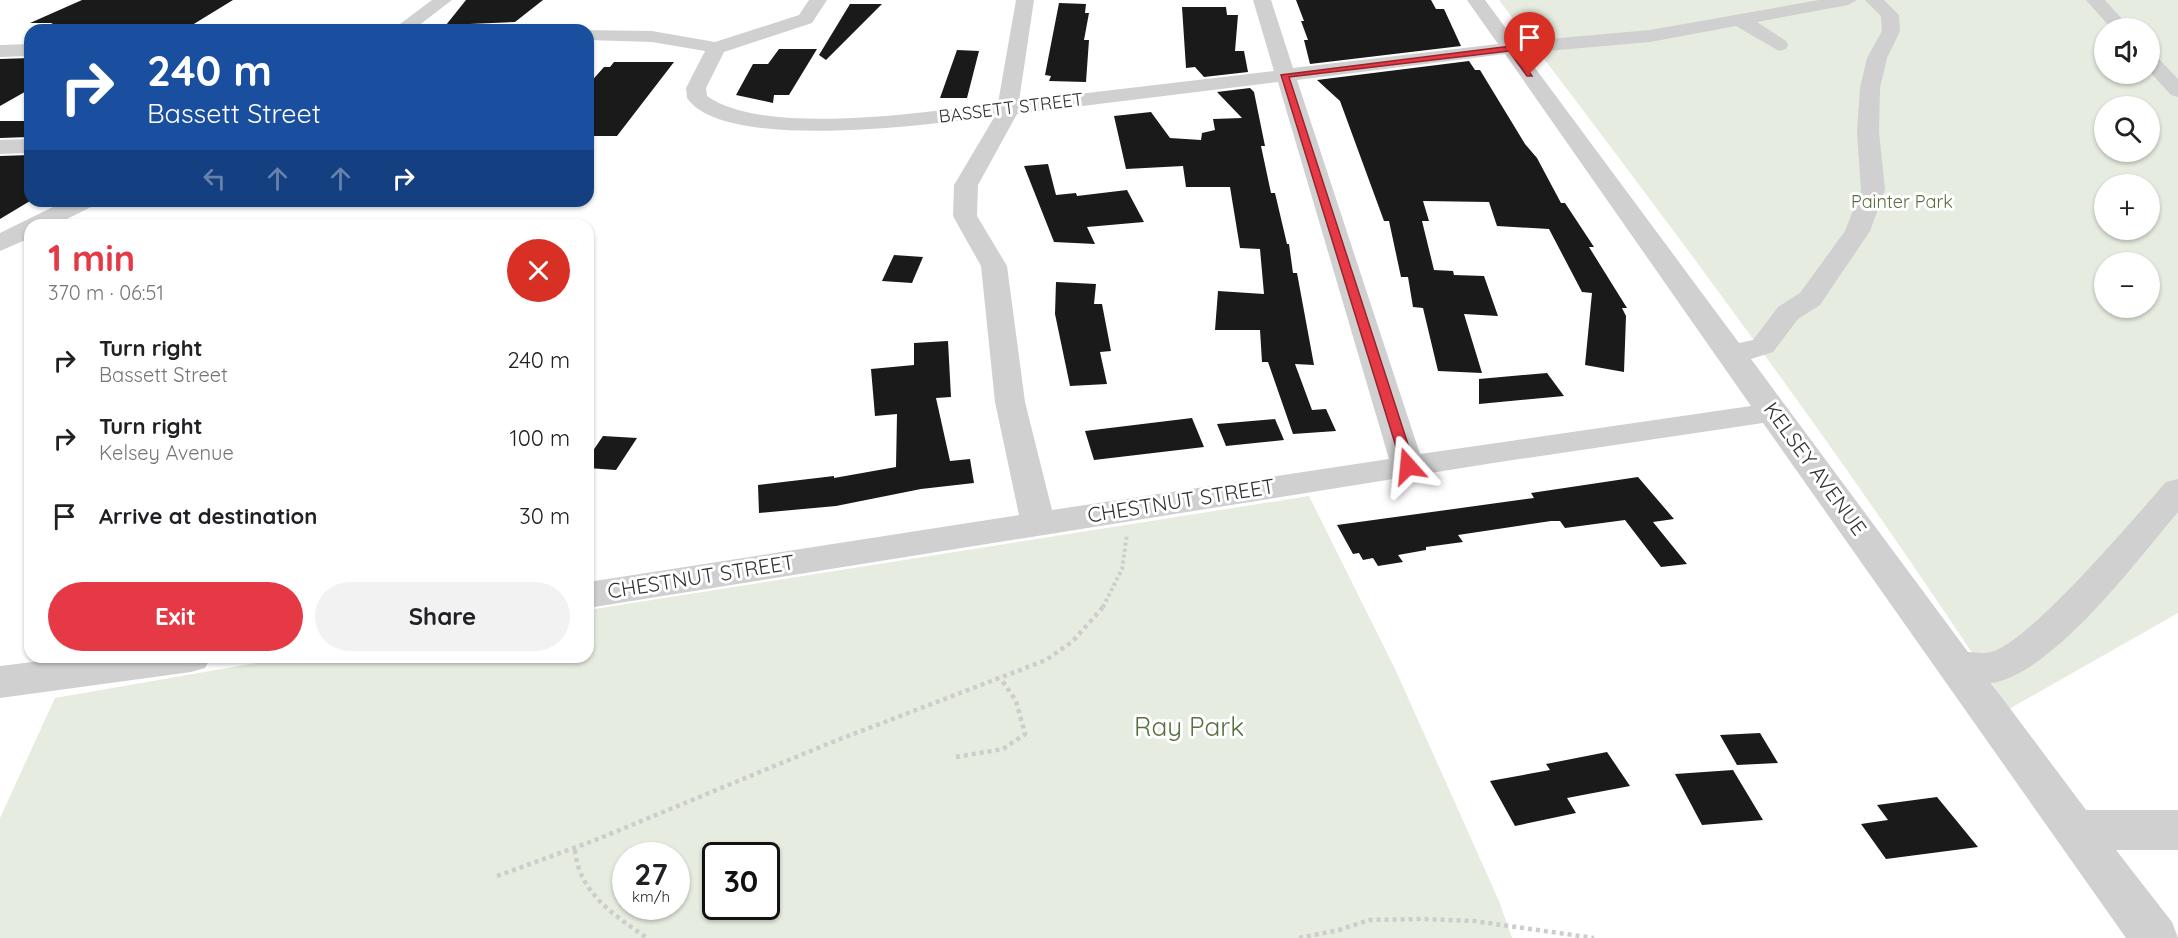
<!DOCTYPE html>
<html lang="en">
<head>
<meta charset="utf-8">
<style>
  :root { --surface:#fff; --page:#f2f2f2; --text:#202124; --muted:#757577; --accent:#e63946 }
  body { margin:0; font-family:Quicksand,sans-serif; background:var(--page); color:var(--text); height:100vh; display:flex; flex-direction:column; font-size:22px; white-space:nowrap }
  * { box-sizing:border-box; margin:0 }
  p { font-size:20px; color:var(--muted) }
  .icon { flex:none; width:33px; height:33px; fill:none; stroke:currentColor; stroke-width:2; stroke-linecap:round; stroke-linejoin:round }
  .map { position:relative; flex:1; overflow:hidden }
  .drawer { position:absolute; left:24px; top:219px; width:570px; height:444px; display:flex; flex-direction:column; background:var(--surface); border-radius:18px; box-shadow:0 2px 4px #0004 }
  .drawer>* { flex:none }
  .banner { position:absolute; left:24px; top:24px; width:570px; height:183px; border-radius:18px; box-shadow:0 2px 4px #0004; background:#1a4fa0; color:#fff; overflow:hidden }
  .fabs { position:absolute; left:2094px; top:18px; display:grid; gap:12px }
  .fabs a { display:grid; place-items:center; width:66px; height:66px; border-radius:50%; background:var(--surface); box-shadow:0 2px 4px #0004; font-size:30px }
  .speed { position:absolute; left:612px; top:842px; display:flex; gap:12px; font-size:30px; font-weight:700; text-align:center }
  .speed>* { display:grid; place-content:center; width:78px; height:78px; border-radius:50%; background:var(--surface); box-shadow:0 2px 4px #0004; line-height:1 }
  .speed small { font-size:15px; font-weight:400 }
  .speed .limit { border:3px solid #111; border-radius:9px; background:#fff; color:#111 }
  .pin { position:absolute; display:grid; place-items:center; width:51px; height:51px; color:#fff; margin:-62px -26px; border-radius:50% 50% 50% 0; rotate:-45deg; box-shadow:0 0 6px #0007 }
  .pin .icon { rotate:45deg }
  .me { position:absolute; width:66px; margin:-33px; rotate:342deg; stroke-linejoin:round; filter:drop-shadow(0 0 4px #0008) }
  .turn { display:flex; align-items:center; gap:21px; height:126px; padding:0 24px; font-size:27px }
  .turn .icon { width:78px; height:78px; stroke-width:2.5 }
  .turn b { display:block; font-size:42px; line-height:51px }
  .lanes { display:flex; align-items:center; height:57px; padding:0 24px; background:#0003; justify-content:center; gap:30px; direction:ltr }
  .lanes .off { opacity:.35 }
  .round { display:grid; place-items:center; flex:none; width:63px; height:63px; border-radius:32px; background:var(--page) }
  .overview { display:flex; align-items:center; justify-content:space-between; height:102px; padding:0 24px }
  h1 { font-size:36px; font-weight:800; line-height:45px; color:var(--accent) }
  .button { display:flex; gap:12px; margin-top:auto; padding:12px 24px }
  .button a { flex:1; height:69px; border-radius:36px; background:var(--accent); color:#fff; font-size:24px; font-weight:800; line-height:69px; text-align:center }
  .button a+a { background:var(--page); color:var(--text) }
  ul { padding:0; list-style:none }
  li { display:flex; align-items:center; gap:18px; height:78px; padding:0 24px }
  li div { flex:1 }
  li b { display:block; font-size:22px }
  li em { font-style:normal }
  .map>svg:first-child { display:block }
</style>
</head>
<body>
<div class="map">
<svg width="2178" height="938" viewBox="0 0 2178 938">
  <rect width="100%" height="100%" fill="#fff"/>
  <g fill="#e6ecdf" fill-rule="evenodd">
    <path d="M1499,0H2178V613L2009,709C1850,465 1676,231 1499,0ZM2104,28H2150V74H2104ZM2104,106H2150V152H2104ZM2104,184H2150V230H2104ZM2104,262H2150V308H2104Z"/>
    <path d="M1309,496L1396,671L1499,901L1512,938H0V818L55,698L290,657H588V610ZM626,855H676V906H626ZM716,855H766V906H716Z"/>
  </g>
  <g fill="#1a1a1a">
    <path d="M82,0H233L184,30H39L53,23H30Z"/>
    <path d="M466,0H543L515,22L446,25Z"/>
    <path d="M1296,0H1431L1436,9H1444L1461,46L1310,64L1304,40H1308L1301,21H1304Z"/>
    <path d="M1059,3L1086,4L1085,13H1089L1084,40H1089L1086,82L1049,81L1051,76L1045,75Z"/>
    <path d="M850,4H882L826,60L819,55Z"/>
    <path d="M1182,7H1226L1227,15H1238L1235,51H1244L1248,72L1204,77L1195,67L1186,68Z"/>
    <path d="M779,49H817L789,95H774L773,103L736,95L753,64H768Z"/>
    <path d="M957,50L979,51L967,98H940Z"/>
    <path d="M30,58V89L0,106V59Z"/>
    <path d="M1469,61L1475,70H1480L1525,144L1537,158L1561,203H1565L1594,247H1589L1627,308H1622L1626,316L1624,372L1585,365L1592,293L1582,292L1549,229L1497,226L1489,202L1423,201L1429,221H1422L1434,270L1453,271L1454,275L1484,276L1498,316L1464,314L1482,373L1438,371L1423,308L1413,307L1408,277H1401L1389,221H1384L1340,101L1317,80Z"/>
    <path d="M614,62H674L617,136H588V85L604,67H610Z"/>
    <path d="M1250,88L1254,92L1265,146H1261L1271,193H1275L1287,244H1289L1293,273H1297L1314,365L1295,364L1312,410L1326,409L1336,431L1293,434L1268,362H1262L1260,330H1215L1218,291L1264,294L1260,249L1240,248L1230,187H1186L1183,166L1126,169L1114,116L1151,112L1170,138L1201,140L1202,133L1215,130L1213,119L1242,118L1217,92Z"/>
    <path d="M0,121H30V137L0,138Z"/>
    <path d="M30,155V201L0,219V156Z"/>
    <path d="M1048,164L1056,195L1076,193L1077,196L1127,190L1144,222L1087,227L1095,244L1054,242L1024,166Z"/>
    <path d="M894,255L923,257L912,283L882,281Z"/>
    <path d="M1056,282L1096,284L1094,304H1102L1111,351L1100,352L1107,384L1070,386L1055,314Z"/>
    <path d="M948,341L951,397L936,398L950,461L970,459L974,483L921,489L836,506L759,513L758,485L834,476V478L896,467L897,414L875,416L871,369L914,365V343Z"/>
    <path d="M1547,373L1564,396L1479,404V379Z"/>
    <path d="M1192,418L1204,447L1094,460L1085,431Z"/>
    <path d="M1275,419L1284,440L1226,446L1217,424Z"/>
    <path d="M603,436L637,438L616,470L588,468V458Z"/>
    <path d="M1638,477L1674,519L1653,522L1687,564L1661,567L1625,520L1565,528L1560,521H1551L1458,535L1463,542L1426,547V550L1398,555L1403,562L1378,566L1373,558L1363,560L1359,553L1353,554L1337,525L1534,498L1531,493Z"/>
    <path d="M1760,733L1778,763L1737,765L1720,735Z"/>
    <path d="M1607,752L1630,786L1567,798L1576,813L1515,826L1490,781L1550,770L1546,764Z"/>
    <path d="M1733,770L1763,820L1702,825L1675,774Z"/>
    <path d="M1937,797L1978,847L1886,859L1861,824L1888,820L1877,805Z"/>
  </g>
  <g fill="none" stroke-linecap="round" stroke-linejoin="round">
    <path stroke="#cdcdcd" stroke-width="4" stroke-dasharray="3 3" stroke-linecap="butt" d="M1103,607L1122,569L1127,534"/>
    <g stroke="#cdcdcd" stroke-width="4.5" stroke-dasharray="4 4" stroke-linecap="butt">
      <path d="M956,757L1003,749L1025,734L1016,701L1001,679"/>
      <path d="M575,850C579,893 614,915 647,938"/>
      <path d="M497,876L593,841L830,743L1046,660L1073,641L1104,606"/>
      <path d="M1299,938L1339,930L1369,920L1423,919L1474,921L1594,938"/>
    </g>
    <g fill="#d0d0d0" fill-rule="evenodd">
      <path d="M432,0H452L413,30H392Z"/>
      <path d="M809,0H827L812,23L724,52L706,88L707,96C764,137 929,112 998,103L1016,0H1034L1019,101L1274,71L1253,0H1271L1293,68L1498,44L1467,0H1485L1516,42L1650,30L1819,0H1857L1848,5L1757,22L1786,41L1788,45L1786,49L1779,51L1736,26L1650,42L1524,53L1739,343L1753,340L1778,307L1800,293L1845,231L1861,190L1857,132L1860,88L1867,58L1882,31L1881,16L1865,0H1884L1899,15L1900,31L1887,58L1880,88L1879,132L1885,190L1870,231L1820,305L1798,319L1773,352L1751,359L1968,652C1975,652 1984,654 1991,652C2029,643 2136,516 2166,482L2178,479V512C2138,559 2053,674 1991,683L2086,810H2178V850H2116L2172,922L2178,938H2126L1763,423L1493,463L588,608V582L1019,515L995,402L981,266L953,216L954,185L995,116C935,124 725,153 687,98L686,88L705,51L652,42L588,40V30H582L652,31L715,42L799,15ZM1505,54L1751,406L1420,454L1297,80ZM1278,82L1389,459L1052,510L1025,402L1007,266L977,216L978,185L1017,114Z"/>
      <path d="M2086,0H2105L2130,28H2111Z"/>
      <path d="M30,44V56L0,57V45Z"/>
      <path d="M2150,55L2157,57L2178,79V97L2171,95L2150,72Z"/>
      <path d="M30,139V153L0,154V140Z"/>
      <path d="M65,201H96L93,206L55,225H30V238L0,251V233Z"/>
      <path d="M73,657H211L205,668L191,672L0,698V666Z"/>
    </g>
  </g>
  <path fill="#e63946" stroke="#96252e" stroke-width="1.5" d="M1511,46L1532,76H1527L1509,51L1289,77L1415,466L1408,471L1402,466L1281,75Z"/>
  <g text-anchor="middle" stroke-width="6" stroke-linejoin="round" paint-order="stroke">
    <g font-size="18" fill="#333" stroke="#fff">
      <text transform="translate(1011 108) rotate(-7)" y="6">BASSETT STREET</text>
    </g>
    <g font-size="18" fill="#56703f" stroke="#fff">
      <text x="1902" y="208">Painter Park</text>
    </g>
    <g font-size="21" fill="#333" stroke="#fff">
      <text transform="translate(1815 469) rotate(54)" y="7">KELSEY AVENUE</text>
      <text transform="translate(1181 501) rotate(-9)" y="7">CHESTNUT STREET</text>
      <text transform="translate(701 577) rotate(-9)" y="7">CHESTNUT STREET</text>
    </g>
    <g font-size="26" fill="#56703f" stroke="#fff">
      <text x="1189" y="736">Ray Park</text>
    </g>
  </g>
</svg>
<div class="fabs">
<a><svg class="icon" aria-label="sound" viewBox="0 0 24 24"><path d="M4 9h4l5-4v14l-5-4H4zM17 9q2 3 0 6"/></svg></a>
<a><svg class="icon" aria-label="search" viewBox="0 0 24 24"><circle cx="10" cy="10" r="6"/><path d="M15 15l6 6"/></svg></a>
<a>+</a>
<a>−</a>
</div>
<div class="speed"><div>27<small>km/h</small></div><div class="limit">30</div></div>
<div class="pin" style="left:1530px;top:74px;background:#d93025"><svg class="icon" aria-label="arrive" viewBox="0 0 24 24"><path d="M6 21V4h12l-3 4 3 4H6"/></svg></div>
<svg class="me" style="left:1408px;top:466px" viewBox="-20 -20 40 40"><path d="M0-17L14 15 0 8-14 15z" fill="#e63946" stroke="#fff" stroke-width="4"/></svg>
<div class="banner">
<div class="turn"><svg class="icon" aria-label="right" viewBox="0 0 24 24"><path d="M7 20v-9h11M14 6l5 5-5 5"/></svg><div><b>240 m</b>Bassett Street</div></div>
<div class="lanes"><svg class="icon off" aria-label="left" viewBox="0 0 24 24"><path d="M17 20v-9H6M10 6l-5 5 5 5"/></svg><svg class="icon off" aria-label="ahead" viewBox="0 0 24 24"><path d="M12 20V5M6 11l6-6 6 6"/></svg><svg class="icon off" aria-label="ahead" viewBox="0 0 24 24"><path d="M12 20V5M6 11l6-6 6 6"/></svg><svg class="icon" aria-label="right" viewBox="0 0 24 24"><path d="M7 20v-9h11M14 6l5 5-5 5"/></svg></div>
</div>
<section class="drawer">
<div class="overview"><div><h1>1 min</h1><p>370 m · 06:51</p></div><a class="round" style="background:#d93025;color:#fff"><svg class="icon" aria-label="close" viewBox="0 0 24 24"><path d="M6 6l12 12M18 6L6 18"/></svg></a></div>
<ul>
<li><svg class="icon" aria-label="right" viewBox="0 0 24 24"><path d="M7 20v-9h11M14 6l5 5-5 5"/></svg><div><b>Turn right</b><p>Bassett Street</p></div><em>240 m</em></li>
<li><svg class="icon" aria-label="right" viewBox="0 0 24 24"><path d="M7 20v-9h11M14 6l5 5-5 5"/></svg><div><b>Turn right</b><p>Kelsey Avenue</p></div><em>100 m</em></li>
<li><svg class="icon" aria-label="arrive" viewBox="0 0 24 24"><path d="M6 21V4h12l-3 4 3 4H6"/></svg><div><b>Arrive at destination</b></div><em>30 m</em></li>
</ul>
<div class="button"><a>Exit</a><a>Share</a></div>
</section>
</div>
</body>
</html>
